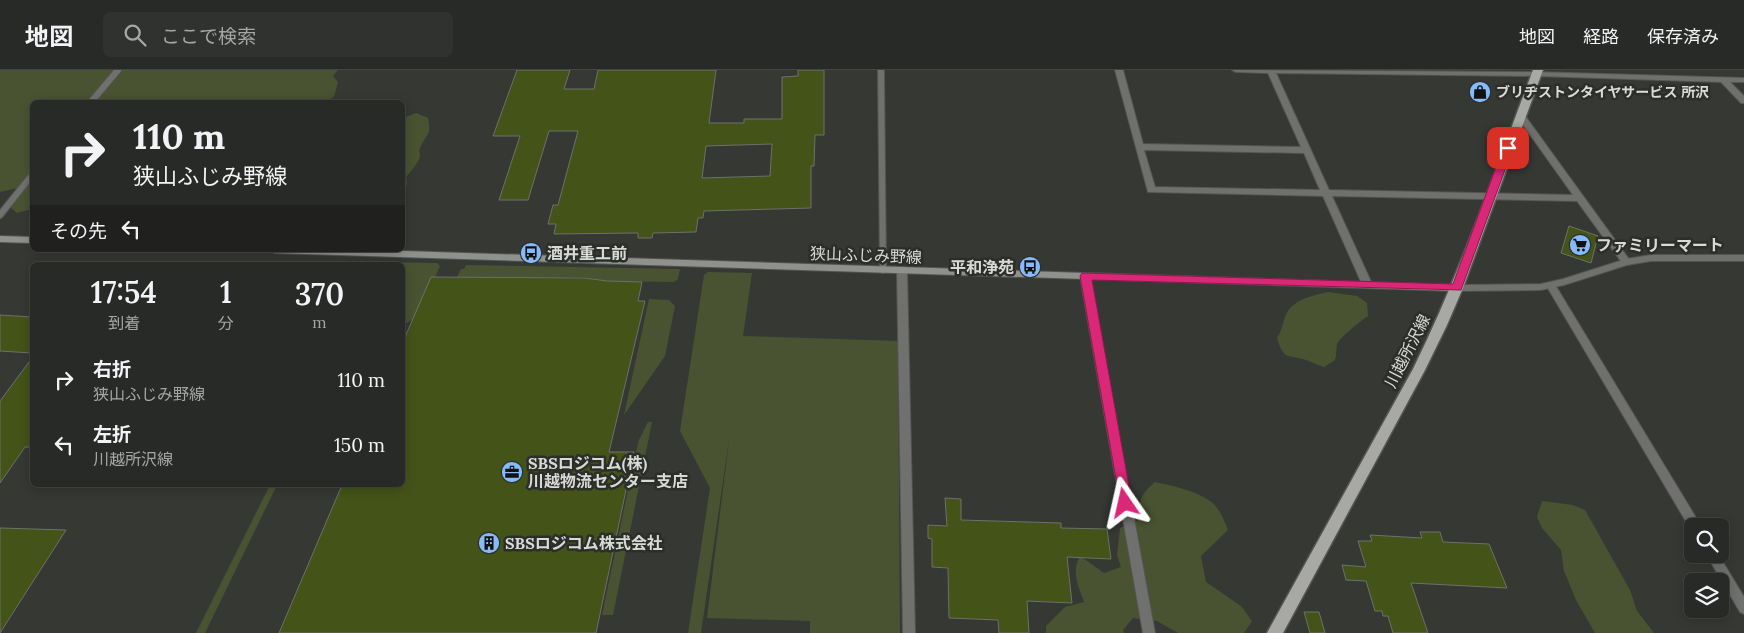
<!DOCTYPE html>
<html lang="ja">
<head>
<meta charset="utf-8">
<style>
  :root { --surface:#282a27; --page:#30322f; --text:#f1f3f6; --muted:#a5a7a7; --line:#444644 }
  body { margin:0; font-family:Lora,"Noto Sans JP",serif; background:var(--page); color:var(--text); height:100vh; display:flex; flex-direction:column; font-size:19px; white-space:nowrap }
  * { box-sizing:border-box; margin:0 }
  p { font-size:16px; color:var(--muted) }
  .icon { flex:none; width:28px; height:28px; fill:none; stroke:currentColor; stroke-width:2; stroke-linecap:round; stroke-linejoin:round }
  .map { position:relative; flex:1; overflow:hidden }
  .sheet { position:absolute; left:30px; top:192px; width:375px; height:225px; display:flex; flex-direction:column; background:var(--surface); border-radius:8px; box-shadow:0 2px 12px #0003,0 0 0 1px var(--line) }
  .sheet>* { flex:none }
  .guide { position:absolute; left:30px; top:30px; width:375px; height:152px; border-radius:8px; box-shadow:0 2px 12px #0003,0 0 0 1px var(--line); background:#282a27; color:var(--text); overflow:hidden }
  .buttons { position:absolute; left:1684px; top:448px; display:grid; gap:10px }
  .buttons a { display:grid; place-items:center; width:45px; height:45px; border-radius:8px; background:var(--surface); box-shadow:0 2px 12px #0003,0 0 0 1px var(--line); font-size:25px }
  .pin { position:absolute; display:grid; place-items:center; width:42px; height:42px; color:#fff; margin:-21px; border-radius:10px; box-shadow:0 2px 8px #0006 }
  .me { position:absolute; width:55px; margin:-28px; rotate:349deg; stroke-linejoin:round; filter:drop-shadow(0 0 4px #0008) }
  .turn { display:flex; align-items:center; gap:18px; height:105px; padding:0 20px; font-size:22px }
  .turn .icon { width:65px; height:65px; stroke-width:2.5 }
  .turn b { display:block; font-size:35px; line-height:42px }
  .then { display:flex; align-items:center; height:48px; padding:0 20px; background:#0003; gap:10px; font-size:19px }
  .eta { display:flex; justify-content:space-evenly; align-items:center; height:85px; text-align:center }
  .eta b { font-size:30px; font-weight:600; line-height:35px }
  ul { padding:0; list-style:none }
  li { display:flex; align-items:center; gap:15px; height:65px; padding:0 20px }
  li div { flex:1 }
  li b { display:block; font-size:19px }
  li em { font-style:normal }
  header { display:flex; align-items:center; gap:30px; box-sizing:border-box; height:70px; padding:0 25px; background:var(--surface); border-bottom:1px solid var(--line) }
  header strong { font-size:24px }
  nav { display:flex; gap:28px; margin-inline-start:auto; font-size:18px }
  .search { width:350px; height:45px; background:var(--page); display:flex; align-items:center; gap:12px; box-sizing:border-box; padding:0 18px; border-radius:8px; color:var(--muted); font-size:19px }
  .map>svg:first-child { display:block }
</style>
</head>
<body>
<header>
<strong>地図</strong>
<div class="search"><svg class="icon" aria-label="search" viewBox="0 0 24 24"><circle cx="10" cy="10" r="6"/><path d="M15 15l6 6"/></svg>ここで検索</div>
<nav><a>地図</a><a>経路</a><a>保存済み</a></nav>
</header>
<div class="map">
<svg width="1744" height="563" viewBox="0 0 1744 563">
  <rect width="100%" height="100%" fill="#363834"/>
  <g fill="#495332">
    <path d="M0,0H338L333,6L338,12L334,27L322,32H32V139L17,143L11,138L12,126L17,118L0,122Z"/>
    <path d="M416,43L428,48C432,66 426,64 420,78C418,83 421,82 420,86C418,94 411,101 406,107L407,113L403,127V48Z"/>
    <path d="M381,192L437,193L440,196L418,246L407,253H403L402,195H380Z"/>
    <path d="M466,195L680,199L678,209L674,212L607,211L584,207H457L461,199H464Z"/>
    <path d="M708,202L752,203L743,266L898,271L900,563H810V551L707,548L730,363L701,563H688L710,418L680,361L704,205Z"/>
    <path d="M1328,222L1357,226L1367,233L1368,246C1362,250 1339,268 1337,274C1336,278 1337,285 1335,290L1324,297C1317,295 1312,292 1306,290C1287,284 1284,291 1277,268C1281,262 1282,257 1284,250C1289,230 1311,226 1328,222Z"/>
    <path d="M649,229L669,230L675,236L665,286L624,345Z"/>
    <path d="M648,352H652L613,545H602L635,386L639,370Z"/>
    <path d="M1155,412C1172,416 1195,420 1210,431C1219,437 1224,450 1228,460L1201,486L1206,512L1241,536L1252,551L1244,563H1178L1157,551L1133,548L1123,560L1124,563H1046V556L1065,537L1084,532C1078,514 1071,503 1080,486L1104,503L1121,497L1117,485L1120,458L1139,450C1139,430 1140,425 1155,412Z"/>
    <path d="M270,415H277L205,563H196Z"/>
    <path d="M1542,431L1573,435L1585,440L1630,520L1637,541L1654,563H1595L1576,530L1564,501L1561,480L1542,458L1537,447Z"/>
  </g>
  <g fill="#445318" stroke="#6e706b" fill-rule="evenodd">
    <path d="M517,0H570L564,19H594L598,0H716L709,53H744V49H782V7L798,6V0H824V65H815L814,96H811V138L704,141L703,148H698L696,162L653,163L652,168H638V163L554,164L556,154H548L553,135H558L578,61H549L528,130H499L520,66H493ZM772,74L770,106L702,108L706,76Z"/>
    <path d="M1569,156L1598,166L1591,193L1561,183Z"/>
    <path d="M431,207L585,208L607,211L642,212L638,231H645L609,382H634L596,563H279L342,415H402V274Z"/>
    <path d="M0,245L32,247V283L0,281Z"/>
    <path d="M32,288V377H25L0,413V331Z"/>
    <path d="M945,428L961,429V450L1061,453V458L1107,459L1111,489L1067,487L1072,533L1027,531L1029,563H999L998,550L949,548L948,498L932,497V469L928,468V455L947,456Z"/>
    <path d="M0,458L66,460L0,563Z"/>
    <path d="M1420,462H1440L1443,472L1489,474L1507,518L1411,513L1428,563H1393L1388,546H1383L1382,541H1375L1366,511L1346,510L1342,495L1366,497L1358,471H1372L1370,465L1422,468Z"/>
    <path d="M1304,542H1319L1325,563H1310Z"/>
  </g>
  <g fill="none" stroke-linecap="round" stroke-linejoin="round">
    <g stroke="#535551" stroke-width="8">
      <g id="service">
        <path d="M881,0L883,200"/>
        <path d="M91,32L118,0"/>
        <path d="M0,145L32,105"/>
      </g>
    </g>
    <g stroke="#535551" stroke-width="2">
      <g id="minor">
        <path d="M1115,0H1123L1143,74L1301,77L1268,3L1236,2L1232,0L1536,2L1744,8V12H1730L1744,26V33H1741L1721,12L1536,6L1276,3L1329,120L1573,125L1516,45L1520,43H1523L1631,192L1629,194H1623L1577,131L1332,126L1372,214L1367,217L1362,214L1323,126L1148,122ZM1144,80L1304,83L1320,120L1155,117Z"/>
        <path d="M902,198L907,201L915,563H903L897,201Z"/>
        <path d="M1085,203L1090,206L1155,563H1143L1080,206Z"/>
        <path d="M1551,212L1554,213L1701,456H1692V460H1691L1546,215Z"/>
        <path d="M1706,484H1718L1744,527V544L1740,542Z"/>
      </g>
    </g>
    <g stroke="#535551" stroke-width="2">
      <path id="tertiary" d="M1651,185H1744V191H1651L1627,195L1564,215L1541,220L1457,221L1452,218L1457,215L1541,214L1563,209L1626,189Z"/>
    </g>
    <g stroke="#535551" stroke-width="2">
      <g id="secondary">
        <path d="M0,166L32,167V173L0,172Z"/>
        <path d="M269,180H374L1457,215L1462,218L1457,221L274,183Z"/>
      </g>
    </g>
    <g stroke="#535551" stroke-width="3">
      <path id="primary" d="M1533,0H1543L1463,218L1447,255L1425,300L1283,563H1267L1413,299C1461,202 1495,100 1533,0Z"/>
    </g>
    <use href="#service" stroke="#70716f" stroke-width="6"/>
    <use href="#minor" fill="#70716f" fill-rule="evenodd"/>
    <use href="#tertiary" fill="#70716f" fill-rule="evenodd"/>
    <use href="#secondary" fill="#90918d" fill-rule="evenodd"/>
    <use href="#primary" fill="#a8a9a5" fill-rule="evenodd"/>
  </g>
  <path fill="#db2777" stroke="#8e194d" d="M1508,75L1513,78L1461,220L1092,210L1132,433L1130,437L1125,439L1121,437L1080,206L1082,203L1453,214L1503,78Z"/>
  <defs>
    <g id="shop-disc" transform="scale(1.125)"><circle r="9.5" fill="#85bbfb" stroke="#2c2e2a"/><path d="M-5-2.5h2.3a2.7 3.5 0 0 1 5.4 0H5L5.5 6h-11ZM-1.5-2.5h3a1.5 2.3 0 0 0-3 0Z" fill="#111"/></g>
    <g id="supermarket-disc" transform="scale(1.125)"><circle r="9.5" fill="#85bbfb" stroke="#2c2e2a"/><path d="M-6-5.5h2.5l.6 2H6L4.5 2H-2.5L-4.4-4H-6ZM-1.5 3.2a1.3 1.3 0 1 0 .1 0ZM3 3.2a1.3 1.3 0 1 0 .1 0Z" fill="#111"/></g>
    <g id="bus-disc" transform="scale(1.125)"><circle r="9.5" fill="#85bbfb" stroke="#2c2e2a"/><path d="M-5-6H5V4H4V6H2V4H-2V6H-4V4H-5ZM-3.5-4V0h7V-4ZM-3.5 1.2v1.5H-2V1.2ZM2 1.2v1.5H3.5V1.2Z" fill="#111"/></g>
    <g id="office-disc" transform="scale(1.125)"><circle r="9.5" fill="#85bbfb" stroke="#2c2e2a"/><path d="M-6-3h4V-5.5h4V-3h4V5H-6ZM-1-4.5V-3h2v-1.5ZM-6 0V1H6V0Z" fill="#111"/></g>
    <g id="building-disc" transform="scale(1.125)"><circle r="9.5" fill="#85bbfb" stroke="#2c2e2a"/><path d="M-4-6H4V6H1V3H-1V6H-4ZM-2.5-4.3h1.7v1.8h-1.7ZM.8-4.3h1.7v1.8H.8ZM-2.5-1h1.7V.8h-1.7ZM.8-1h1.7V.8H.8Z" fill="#111"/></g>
  </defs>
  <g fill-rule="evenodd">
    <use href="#shop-disc" x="1480" y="22"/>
    <use href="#supermarket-disc" x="1580" y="175"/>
    <use href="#bus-disc" x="531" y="183"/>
    <use href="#bus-disc" x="1030" y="197"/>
    <use href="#office-disc" x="512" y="402"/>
    <use href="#building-disc" x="489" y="473"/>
  </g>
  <g text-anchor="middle" stroke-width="5" stroke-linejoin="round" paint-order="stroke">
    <g font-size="14" font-weight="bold" fill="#d9dad7" stroke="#2c2e2a" text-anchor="start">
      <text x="1496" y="27">ブリヂストンタイヤサービス 所沢</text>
    </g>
    <g font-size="16" font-weight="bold" fill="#d9dad7" stroke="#2c2e2a" text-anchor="start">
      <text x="1596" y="181">ファミリーマート</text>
      <text x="547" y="189">酒井重工前</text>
      <text x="1014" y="203" text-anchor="end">平和浄苑</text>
      <text x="528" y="399">SBSロジコム(株)<tspan x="528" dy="18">川越物流センター支店</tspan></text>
      <text x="505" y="479">SBSロジコム株式会社</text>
    </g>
    <g font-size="16" fill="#d9dad7" stroke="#2c2e2a">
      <text transform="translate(866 185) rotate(2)" y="6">狭山ふじみ野線</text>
      <text transform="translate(1407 281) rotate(-63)" y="6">川越所沢線</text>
    </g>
  </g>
</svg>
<div class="buttons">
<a><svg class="icon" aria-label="search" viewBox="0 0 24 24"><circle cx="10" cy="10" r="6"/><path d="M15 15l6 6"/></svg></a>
<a><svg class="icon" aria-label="layers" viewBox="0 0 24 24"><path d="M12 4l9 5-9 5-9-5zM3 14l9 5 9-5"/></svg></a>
</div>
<div class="pin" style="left:1508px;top:78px;background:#d93025"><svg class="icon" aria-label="arrive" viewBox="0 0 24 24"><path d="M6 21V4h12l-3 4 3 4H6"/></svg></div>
<svg class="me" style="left:1125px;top:433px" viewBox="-20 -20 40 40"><path d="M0-17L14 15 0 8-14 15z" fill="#db2777" stroke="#fff" stroke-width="4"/></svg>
<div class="guide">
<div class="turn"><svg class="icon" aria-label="right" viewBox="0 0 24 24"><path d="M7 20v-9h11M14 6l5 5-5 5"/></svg><div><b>110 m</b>狭山ふじみ野線</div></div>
<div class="then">その先<svg class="icon" aria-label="left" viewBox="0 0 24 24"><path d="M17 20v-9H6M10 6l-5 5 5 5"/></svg></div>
</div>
<section class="sheet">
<div class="eta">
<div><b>17:54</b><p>到着</p></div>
<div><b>1</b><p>分</p></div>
<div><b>370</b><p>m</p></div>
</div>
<ul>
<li><svg class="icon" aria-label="right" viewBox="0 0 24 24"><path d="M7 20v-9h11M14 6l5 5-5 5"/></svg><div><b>右折</b><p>狭山ふじみ野線</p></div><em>110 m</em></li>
<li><svg class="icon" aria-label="left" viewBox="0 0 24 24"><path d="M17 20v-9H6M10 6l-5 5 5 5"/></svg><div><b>左折</b><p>川越所沢線</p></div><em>150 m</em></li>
</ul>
</section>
</div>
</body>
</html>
